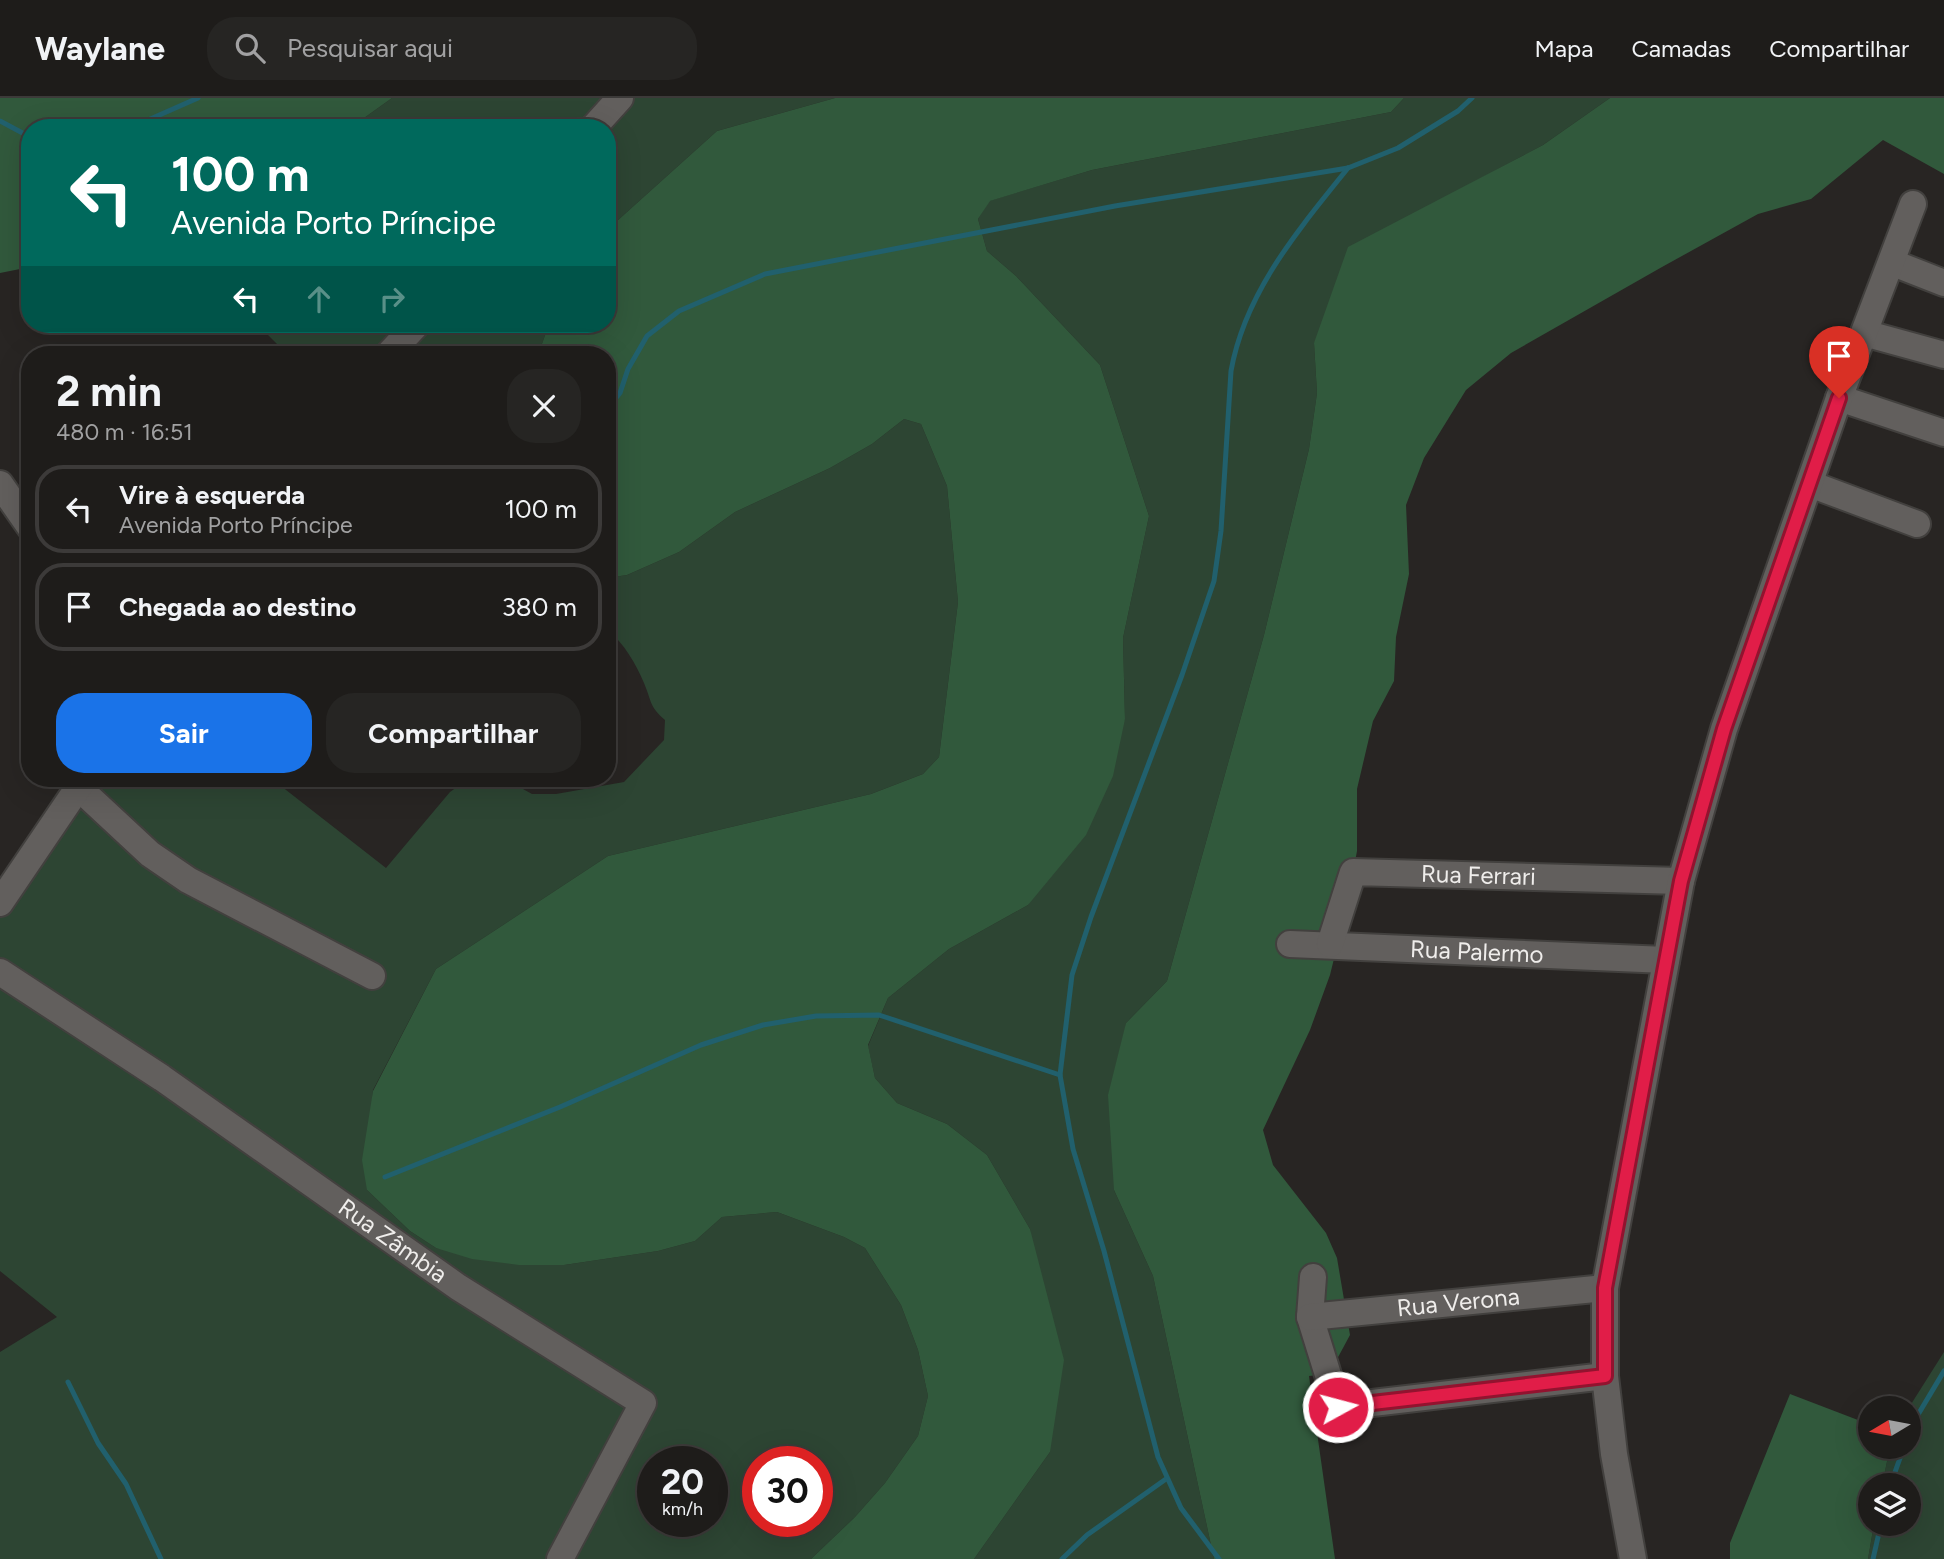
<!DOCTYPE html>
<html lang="pt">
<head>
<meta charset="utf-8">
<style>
  :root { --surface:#1e1c1a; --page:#262523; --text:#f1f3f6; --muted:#a1a1a2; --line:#3c3a39; --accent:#1a73e8 }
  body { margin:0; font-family:Figtree,sans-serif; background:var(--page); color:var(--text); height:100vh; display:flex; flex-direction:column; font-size:26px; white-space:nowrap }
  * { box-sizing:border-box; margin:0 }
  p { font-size:23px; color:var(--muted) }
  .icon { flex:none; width:38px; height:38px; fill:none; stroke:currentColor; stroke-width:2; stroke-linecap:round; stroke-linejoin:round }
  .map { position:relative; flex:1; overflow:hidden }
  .drawer { position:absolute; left:21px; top:248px; width:595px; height:441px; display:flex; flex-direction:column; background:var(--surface); border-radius:28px; box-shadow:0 7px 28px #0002,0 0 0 2px var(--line) }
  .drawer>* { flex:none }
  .top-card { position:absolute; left:21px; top:21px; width:595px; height:214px; border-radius:28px; box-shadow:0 7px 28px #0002,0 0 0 2px var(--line); background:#00695c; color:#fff; overflow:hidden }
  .needle { width:46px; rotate:260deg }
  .controls { position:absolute; left:1858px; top:1298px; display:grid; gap:14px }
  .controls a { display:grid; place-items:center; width:63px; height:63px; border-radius:50%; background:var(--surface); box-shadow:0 7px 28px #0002,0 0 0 2px var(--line); font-size:35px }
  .speed { position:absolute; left:637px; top:1348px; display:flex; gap:14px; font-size:35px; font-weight:700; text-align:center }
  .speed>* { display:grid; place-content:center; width:91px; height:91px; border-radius:50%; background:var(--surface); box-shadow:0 7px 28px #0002,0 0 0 2px var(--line); line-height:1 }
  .speed small { font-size:18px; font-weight:400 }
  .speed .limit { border:10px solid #d22; background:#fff; color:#111 }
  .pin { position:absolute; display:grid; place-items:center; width:60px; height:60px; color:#fff; margin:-72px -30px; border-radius:50% 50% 50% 0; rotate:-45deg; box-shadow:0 0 7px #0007 }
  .pin .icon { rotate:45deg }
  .me { position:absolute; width:77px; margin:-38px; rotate:83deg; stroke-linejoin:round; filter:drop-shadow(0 0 5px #0008) }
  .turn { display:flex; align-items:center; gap:24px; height:147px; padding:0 35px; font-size:32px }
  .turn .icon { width:91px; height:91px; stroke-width:2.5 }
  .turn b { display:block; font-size:49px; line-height:60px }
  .lanes { display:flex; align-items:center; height:66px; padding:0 35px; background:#0003; justify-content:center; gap:35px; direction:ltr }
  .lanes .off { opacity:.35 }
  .round { display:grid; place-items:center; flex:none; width:74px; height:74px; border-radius:28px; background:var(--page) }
  .overview { display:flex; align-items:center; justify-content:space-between; height:119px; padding:0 35px }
  h1 { font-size:42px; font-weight:700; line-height:52px }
  .action { display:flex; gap:14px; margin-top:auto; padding:14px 35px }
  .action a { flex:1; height:80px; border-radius:28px; background:var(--accent); color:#fff; font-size:28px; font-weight:700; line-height:80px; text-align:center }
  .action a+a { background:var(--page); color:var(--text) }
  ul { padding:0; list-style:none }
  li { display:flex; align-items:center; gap:21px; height:88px; margin:0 14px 10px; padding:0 21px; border:4px solid var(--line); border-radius:28px }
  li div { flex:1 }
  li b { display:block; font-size:26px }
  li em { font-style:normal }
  header { display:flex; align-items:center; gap:42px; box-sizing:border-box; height:98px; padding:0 35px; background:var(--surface); border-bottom:2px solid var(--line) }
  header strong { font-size:33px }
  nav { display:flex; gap:38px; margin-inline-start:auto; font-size:24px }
  .search { width:490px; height:63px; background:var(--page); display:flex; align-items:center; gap:18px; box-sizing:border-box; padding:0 24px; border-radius:28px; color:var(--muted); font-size:26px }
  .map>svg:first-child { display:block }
</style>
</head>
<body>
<header>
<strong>Waylane</strong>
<div class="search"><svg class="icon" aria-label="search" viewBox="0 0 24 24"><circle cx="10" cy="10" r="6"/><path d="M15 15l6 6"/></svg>Pesquisar aqui</div>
<nav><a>Mapa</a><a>Camadas</a><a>Compartilhar</a></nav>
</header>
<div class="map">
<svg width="1944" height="1461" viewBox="0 0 1944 1461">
  <rect width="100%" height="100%" fill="#282523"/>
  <g fill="#2d4533" fill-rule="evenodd">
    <path d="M392,0H835L717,33L607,132V30H350Z"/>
    <path d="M1404,0H1610L1543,47L1455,94L1314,245L1317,295L1309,351L1264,537L1167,883L1126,925L1114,1092L1153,1178L1214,1461H974L1050,1354L1030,1131L987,1057L947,1026L897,1005L875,980L868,948L888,900L949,851L1028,807L1125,621L1123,540L1149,418L1100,267L1016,178L987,153L978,121L989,103L1092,72L1391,14Z"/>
    <path d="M257,226H549L538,257H288Z"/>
    <path d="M904,321L921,326L947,388L958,504L939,659L923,676L871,696L608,758L436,871L373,992L367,1092L410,1133L436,1150L564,1167L658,1153L695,1143L722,1119L777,1114L844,1139L865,1150L901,1207L918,1252L928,1298L918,1338L885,1385L855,1419L811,1461H0V1254L57,1219L0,1173V815L89,681H272L386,770L450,694L464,684L490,681L512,685L532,696H556L624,684L664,642L665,622C649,608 652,604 644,585C635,564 625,547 607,531V480L627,477L679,454L735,414L830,370L872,346ZM653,1363H712V1423H653ZM758,1363H817V1423H758Z"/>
    <path d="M1944,1254V1461H1868L1874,1426H1909V1388H1882L1890,1349H1909L1908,1311Z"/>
  </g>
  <g fill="#31593c">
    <path d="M0,0H392L350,30H30V169L0,175Z"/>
    <path d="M835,0H1404L1391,14L1092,72L990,103L978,121L987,153L1016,178L1100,267L1149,418L1123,540L1125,621L1113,678L1086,737L1028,807L949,851L888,900L868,947L875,980L897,1005L947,1026L987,1057L1030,1131L1064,1262L1050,1354L974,1461H811L855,1419L885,1385L918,1338L928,1298L918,1252L901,1207L865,1150L844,1139L777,1114L722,1119L695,1143L658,1153L564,1167H519L472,1161L436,1150L410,1133L367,1092L362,1062L373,993L436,871L608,758L871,696L923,676L939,659L958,504L947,388L921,326L904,321L872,346L830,370L735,414L679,454L627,477L607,480V257H538L549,226H607V132L717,33Z"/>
    <path d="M1610,0H1944V76L1883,42L1811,101L1758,116L1662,169L1511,255L1466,292L1424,360L1406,407L1409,476L1396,539L1394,583L1373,623L1357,691V753L1346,812L1330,877L1310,932L1263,1032L1273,1067L1326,1135L1337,1160L1350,1237L1329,1276L1309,1278L1335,1461H1214L1153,1178L1114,1092L1108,997L1126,925L1167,883L1264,537L1309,351L1317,295L1314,245L1348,149L1543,47Z"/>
    <path d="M1790,1296L1871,1327V1349H1890L1882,1388H1871V1426H1874L1868,1461H1730V1445Z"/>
  </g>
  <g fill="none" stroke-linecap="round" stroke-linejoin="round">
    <g stroke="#21606d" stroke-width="5">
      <path d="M0,23L30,39"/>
      <path d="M130,30L198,0"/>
      <path d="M607,311L620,295L628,271L647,238L679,213L765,176L1115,108L1348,70L1398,50L1458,13L1472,0"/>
      <path d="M385,1079L560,1009L701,947L763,927L816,918L879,917L1060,977"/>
      <path d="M68,1284L98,1345L126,1386L161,1461"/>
      <path d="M1909,1336L1916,1320L1944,1273"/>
      <path d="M1890,1388L1904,1349"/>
      <path d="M1062,1461L1087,1437L1166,1381"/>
      <path d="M1219,1461L1181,1410L1158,1359L1104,1153L1073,1051L1060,977L1072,877L1091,819L1182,577L1214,483L1221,433L1231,273C1245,194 1299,131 1348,70"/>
      <path d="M1873,1461L1881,1426"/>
    </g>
    <g stroke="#42403e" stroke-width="30">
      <g id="minor">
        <path d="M593,30L620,0"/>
        <path d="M1893,165L1944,185"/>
        <path d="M1864,235L1944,257"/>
        <path d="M388,257L417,226"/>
        <path d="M1839,300L1944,335"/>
        <path d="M0,386L30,429"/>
        <path d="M1810,386L1917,426"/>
        <path d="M78,689L150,756L188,782L372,878"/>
        <path d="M0,805L84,681"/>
        <path id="s1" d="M1290,846L1666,862"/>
        <path id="s2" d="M1330,846L1353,774L1681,783"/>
        <path id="s3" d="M0,874L162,980L458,1189L643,1305L560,1461"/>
        <path d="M1313,1179L1310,1219L1338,1309L1605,1278"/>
        <path id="s4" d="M1310,1219L1605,1190"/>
        <path d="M1633,1461L1614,1356L1605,1278V1190L1681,783L1724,631L1839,300L1913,106"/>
      </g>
    </g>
    <use href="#minor" stroke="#625f5d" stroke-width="26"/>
  </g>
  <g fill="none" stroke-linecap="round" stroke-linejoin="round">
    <g stroke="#92132f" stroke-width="18">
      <path id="route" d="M1338,1309L1605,1278V1190L1681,783L1724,631L1839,300"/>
    </g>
    <use href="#route" stroke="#e11d48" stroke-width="12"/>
  </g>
  <g text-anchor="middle" stroke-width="7" stroke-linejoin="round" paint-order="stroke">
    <g font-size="24" fill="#efedeb" stroke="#282523">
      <text dy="8" stroke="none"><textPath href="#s2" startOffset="201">Rua Ferrari</textPath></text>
      <text dy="8" stroke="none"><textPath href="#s1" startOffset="187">Rua Palermo</textPath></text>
      <text dy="8" stroke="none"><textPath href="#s3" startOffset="476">Rua Zâmbia</textPath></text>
      <text dy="8" stroke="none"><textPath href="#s4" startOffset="149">Rua Verona</textPath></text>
    </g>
  </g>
</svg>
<div class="controls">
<a><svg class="needle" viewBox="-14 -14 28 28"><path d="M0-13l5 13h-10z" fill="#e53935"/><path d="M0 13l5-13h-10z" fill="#a1a1a2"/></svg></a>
<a><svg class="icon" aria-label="layers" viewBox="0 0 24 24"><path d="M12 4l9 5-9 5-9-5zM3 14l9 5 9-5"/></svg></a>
</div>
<div class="speed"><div>20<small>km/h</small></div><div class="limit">30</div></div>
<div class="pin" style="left:1839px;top:300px;background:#d93025"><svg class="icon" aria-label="arrive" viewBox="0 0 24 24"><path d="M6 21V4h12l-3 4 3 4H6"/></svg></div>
<svg class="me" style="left:1338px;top:1309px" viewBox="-20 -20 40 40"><circle r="17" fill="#e11d48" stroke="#fff" stroke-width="3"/><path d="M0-11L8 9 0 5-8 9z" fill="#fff"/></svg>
<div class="top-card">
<div class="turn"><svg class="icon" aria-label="left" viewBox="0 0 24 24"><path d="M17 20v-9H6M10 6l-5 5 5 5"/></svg><div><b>100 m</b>Avenida Porto Príncipe</div></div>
<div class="lanes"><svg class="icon" aria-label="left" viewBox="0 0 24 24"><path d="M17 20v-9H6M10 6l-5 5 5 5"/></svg><svg class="icon off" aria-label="ahead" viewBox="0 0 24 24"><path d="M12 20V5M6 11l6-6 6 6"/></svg><svg class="icon off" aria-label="right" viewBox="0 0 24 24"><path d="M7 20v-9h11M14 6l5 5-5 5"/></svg></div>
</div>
<section class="drawer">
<div class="overview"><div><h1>2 min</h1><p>480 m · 16:51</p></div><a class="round"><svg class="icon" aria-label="close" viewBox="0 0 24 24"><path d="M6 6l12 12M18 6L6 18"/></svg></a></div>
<ul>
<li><svg class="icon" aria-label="left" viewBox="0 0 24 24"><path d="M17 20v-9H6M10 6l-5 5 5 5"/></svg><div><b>Vire à esquerda</b><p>Avenida Porto Príncipe</p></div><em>100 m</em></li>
<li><svg class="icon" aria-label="arrive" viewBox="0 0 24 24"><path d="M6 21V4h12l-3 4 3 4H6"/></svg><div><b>Chegada ao destino</b></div><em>380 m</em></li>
</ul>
<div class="action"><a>Sair</a><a>Compartilhar</a></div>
</section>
</div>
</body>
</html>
